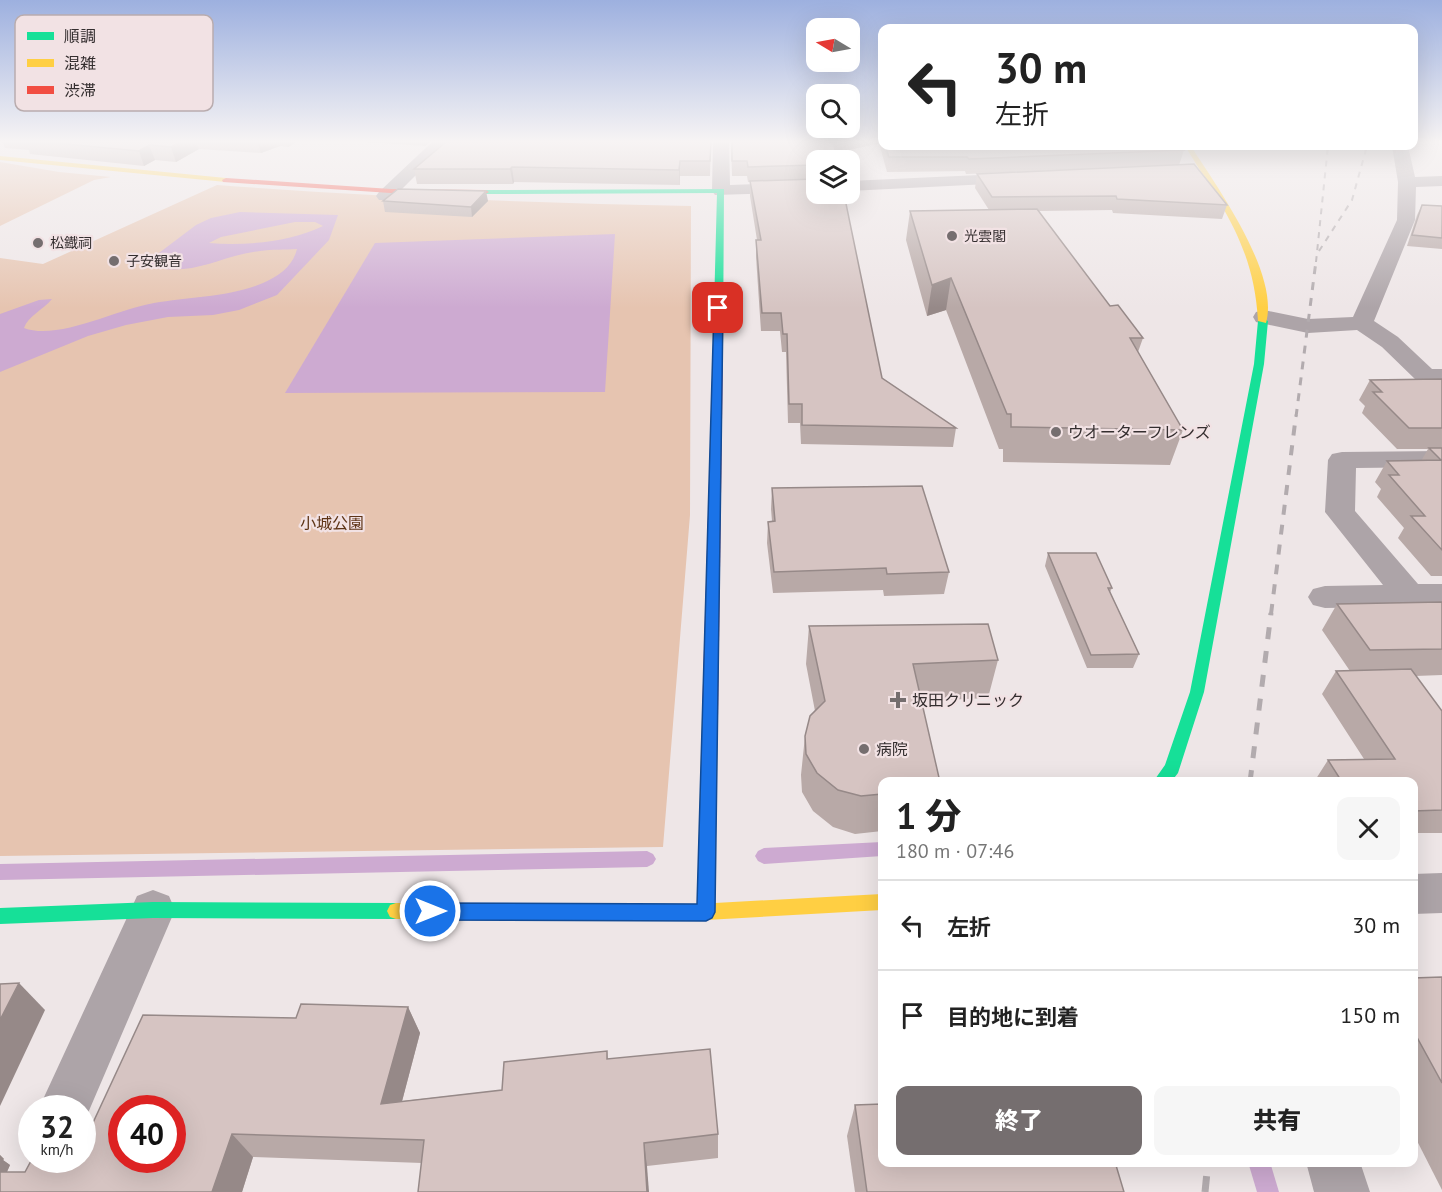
<!DOCTYPE html>
<html lang="ja">
<head>
<meta charset="utf-8">
<style>
  :root { --surface:#fff; --page:#f6f6f6; --text:#222; --muted:#767676; --line:#e0e0e0; --accent:#756e6f }
  body { margin:0; font-family:"PT Sans","Noto Sans JP",sans-serif; background:var(--page); color:var(--text); height:100vh; display:flex; flex-direction:column; font-size:22px; white-space:nowrap }
  * { box-sizing:border-box; margin:0 }
  p { font-size:20px; color:var(--muted) }
  .icon { flex:none; width:33px; height:33px; fill:none; stroke:currentColor; stroke-width:2; stroke-linecap:round; stroke-linejoin:round }
  .map { position:relative; flex:1; overflow:hidden }
  .side { position:absolute; left:878px; top:777px; width:540px; height:390px; display:flex; flex-direction:column; background:var(--surface); border-radius:12px; box-shadow:0 6px 24px #0002 }
  .side>* { flex:none }
  .hud { position:absolute; left:878px; top:24px; width:540px; height:126px; border-radius:12px; box-shadow:0 6px 24px #0002; background:#fff; color:var(--text); overflow:hidden }
  .needle { width:39px; rotate:280deg }
  .buttons { position:absolute; left:806px; top:18px; display:grid; gap:12px }
  .buttons a { display:grid; place-items:center; width:54px; height:54px; border-radius:12px; background:var(--surface); box-shadow:0 6px 24px #0002; font-size:30px }
  .speed { position:absolute; left:18px; top:1095px; display:flex; gap:12px; font-size:30px; font-weight:700; text-align:center }
  .speed>* { display:grid; place-content:center; width:78px; height:78px; border-radius:50%; background:var(--surface); box-shadow:0 6px 24px #0002; line-height:1 }
  .speed small { font-size:15px; font-weight:400 }
  .speed .limit { border:9px solid #d22; background:#fff; color:#111 }
  .pin { position:absolute; display:grid; place-items:center; width:51px; height:51px; color:#fff; margin:-26px; border-radius:12px; box-shadow:0 3px 9px #0006 }
  .me { position:absolute; width:66px; margin:-33px; rotate:90deg; stroke-linejoin:round; filter:drop-shadow(0 0 4px #0008) }
  .turn { display:flex; align-items:center; gap:21px; height:126px; padding:0 18px; font-size:27px }
  .turn .icon { width:78px; height:78px; stroke-width:2.5 }
  .turn b { display:block; font-size:42px; line-height:51px }
  .round { display:grid; place-items:center; flex:none; width:63px; height:63px; border-radius:12px; background:var(--page) }
  .head { display:flex; align-items:center; justify-content:space-between; height:102px; padding:0 18px }
  h1 { font-size:36px; font-weight:800; line-height:45px }
  .cta { display:flex; gap:12px; margin-top:auto; padding:12px 18px }
  .cta a { flex:1; height:69px; border-radius:12px; background:var(--accent); color:#fff; font-size:24px; font-weight:800; line-height:69px; text-align:center }
  .cta a+a { background:var(--page); color:var(--text) }
  ul { padding:0; list-style:none }
  li { display:flex; align-items:center; gap:18px; height:90px; padding:0 18px; border-top:2px solid var(--line) }
  li div { flex:1 }
  li b { display:block; font-size:22px }
  li em { font-style:normal }
  .map>svg:first-child { display:block }
</style>
</head>
<body>
<div class="map">
<svg width="1442" height="1192" viewBox="0 0 1442 1192">
  <rect width="100%" height="100%" fill="#eee6e7"/>
  <g fill="#e6c4b0">
    <path d="M0,162L59,172L111,177L94,180L0,226Z"/>
    <path d="M217,185C375,197 533,203 691,206L690,515L663,847L0,856V258L43,264Z"/>
  </g>
  <g fill="#cdaad1" fill-rule="evenodd">
    <path d="M240,212L338,215L329,240L277,295L239,310L213,315L168,317L126,325L88,336L0,372V314L39,300L52,299C43,310 28,316 24,328C58,341 117,309 154,303C188,297 230,297 263,283C279,276 293,266 297,249C285,250 272,249 260,251C217,256 195,278 146,266L151,259L196,225L211,218ZM295,222H315L323,226C290,242 246,246 209,243L221,237Z"/>
    <path d="M615,234L605,392L285,393L375,243Z"/>
  </g>
  <g fill="none" stroke-linecap="round" stroke-linejoin="round">
    <g fill="#cdaad1" fill-rule="evenodd">
      <path d="M882,842V856L764,864L758,861L755,856L758,851L764,848Z"/>
      <path d="M647,851L653,854L656,859L653,864L647,867L0,880V864Z"/>
      <path d="M1248,1162H1270L1279,1192H1257Z"/>
    </g>
    <g fill="#ada4a8" fill-rule="evenodd">
      <path d="M433,141H450L391,200H379L376,196L379,192Z"/>
      <path d="M713,141H729L730,185L816,182V192L715,195L712,191Z"/>
      <path d="M1392,146H1408L1415,177L1442,176V186L1416,187L1415,220L1374,321L1398,337L1432,369H1442V383L1417,381L1382,347L1357,330L1308,333L1256,322L1253,317L1256,312L1264,310L1308,319L1353,317L1397,220L1398,182Z"/>
      <path d="M1021,173L1027,174L1030,178L1027,182L849,191V181Z"/>
      <path d="M1442,451V467L1356,468L1355,511L1418,584H1442V606L1325,608L1313,605L1308,597L1313,589L1325,586L1383,585L1325,512L1328,460L1332,454L1342,452Z"/>
      <path d="M1442,873V913L1413,914V874Z"/>
      <path d="M153,890L169,896L175,910L82,1127V1108H39L137,896Z"/>
      <path d="M1306,1162H1360L1370,1192H1314Z"/>
    </g>
    <g fill="#16e098" fill-rule="evenodd">
      <path d="M724,189L723,347L718,350L713,347L717,193L485,194L481,192L485,190Z"/>
      <path d="M1263,318L1268,321L1264,364L1204,692L1178,773L1171,782H1153L1165,765L1190,692L1254,364L1258,321Z"/>
      <path d="M153,902L396,903L402,905L405,911L402,917L396,919L153,918L0,924V908Z"/>
    </g>
    <g fill="#ffcf43" fill-rule="evenodd">
      <path d="M1185,146H1191C1217,187 1280,274 1266,323L1258,321C1254,246 1222,207 1185,146Z"/>
      <path d="M0,156L226,178L230,180L226,182L0,160Z"/>
      <path d="M710,711L715,713L718,717L715,903L882,894V910L706,920L396,919L390,917L387,911L390,905L396,903L697,904L702,717L705,713Z"/>
    </g>
    <g fill="#f24e42" fill-rule="evenodd">
      <path d="M226,178L391,189L485,190L489,192L485,194L391,193L223,182L222,180Z"/>
      <path d="M718,344L723,347L718,717L715,721L710,723L705,721L702,717L713,347Z"/>
    </g>
    <g stroke="#b2abae" stroke-width="2" stroke-dasharray="6 6" stroke-linecap="butt">
      <path d="M1319,251L1352,200L1367,146"/>
      <path d="M1316,262L1328,146"/>
    </g>
    <path stroke="#b2abae" stroke-width="3" stroke-dasharray="8 8" stroke-linecap="butt" d="M1296,417L1316,261"/>
    <path stroke="#b2abae" stroke-width="4" stroke-dasharray="10 10" stroke-linecap="butt" d="M1271,614L1296,415"/>
    <path stroke="#b2abae" stroke-width="5" stroke-dasharray="12 12" stroke-linecap="butt" d="M1250,782L1271,613"/>
    <path stroke="#b2abae" stroke-width="7" stroke-dasharray="16 16" stroke-linecap="butt" d="M1205,1192L1208,1162"/>
  </g>
  <g fill="#b8a9a7">
    <path d="M2,141H298L288,147L280,146L261,153L199,149L176,162L155,160L144,166L30,154L29,150L5,148Z"/>
    <path d="M349,141H431L425,146Z"/>
    <path d="M446,141H711L710,176H680V185L514,182L513,184H417L414,169L446,142Z"/>
    <path d="M731,141H882V146H1180L1184,150L1179,165L966,174L965,171L887,172L879,143L836,153L816,160V194L882,378L956,428L953,447L801,444L800,423H788L786,352H782L780,331H761L756,257V240H757L750,196V182H748L747,176H732Z"/>
    <path d="M977,174L1227,205L1222,219L1113,213L1112,210L1038,211L1110,306L1143,338L1138,352L1183,430L1170,465L1003,462V449H999L946,310L927,316L906,240L910,211L989,210L975,188Z"/>
    <path d="M383,201H488L472,217L385,212Z"/>
    <path d="M1422,205L1442,206V249L1407,246L1417,215Z"/>
    <path d="M1442,379V576H1431L1398,538L1404,528L1377,497L1381,489L1375,482L1387,461H1421L1428,449H1397L1362,413L1365,406L1359,400L1370,380Z"/>
    <path d="M772,488L949,572L944,594L884,596L883,590L773,593L767,543L768,522L772,521L771,509Z"/>
    <path d="M1048,553L1112,588L1110,592L1139,654L1133,668H1087L1045,566Z"/>
    <path d="M1442,602V675L1415,676L1442,711V833H1413V782H1314L1328,760L1364,759L1322,694L1336,671H1350L1322,630L1337,604Z"/>
    <path d="M809,626L998,660L988,698L922,701L882,782V831L855,834L833,827L813,811L802,792L801,775L805,736L815,711L806,664Z"/>
    <path d="M1442,977V1190L1413,1133V978Z"/>
    <path d="M408,1007L420,1033L402,1101L502,1090L607,1051L608,1059L718,1134V1158L647,1166L422,1163L253,1157L242,1192H0V1155L4,1159L3,1160L10,1165L7,1172H25L84,1142Z"/>
    <path d="M855,1105L1124,1192H855L847,1136Z"/>
  </g>
  <g fill="#968988">
    <path d="M183,141H196L199,149L176,162L171,147Z"/>
    <path d="M257,141H278L280,146L261,153Z"/>
    <path d="M286,141H298L288,147Z"/>
    <path d="M424,141H431L425,146Z"/>
    <path d="M833,141H879V143L832,154Z"/>
    <path d="M149,145L155,160L144,166L139,151Z"/>
    <path d="M680,161V185L679,170Z"/>
    <path d="M512,167L514,182L513,184L510,169Z"/>
    <path d="M486,191L488,201L472,217L471,207Z"/>
    <path d="M951,278L946,310L927,316L932,285Z"/>
    <path d="M19,983L45,1010L0,1106V1020Z"/>
    <path d="M408,1007L420,1033L395,1128L381,1104Z"/>
    <path d="M232,1134L253,1157L242,1192H212Z"/>
    <path d="M644,1143L647,1166L649,1192H647Z"/>
    <path d="M0,1155L4,1159L3,1160L10,1165L0,1187Z"/>
  </g>
  <g fill="#d6c4c2" stroke="#968988" stroke-width="1.5" fill-rule="evenodd">
    <path d="M34,141H183L171,147L149,145L139,151Z"/>
    <path d="M447,141H711L710,161H680L679,170L512,167L510,169H414Z"/>
    <path d="M732,141H833L837,160H816V165L748,167L747,161H732Z"/>
    <path d="M885,146H1180L1184,150L969,159L967,157H889Z"/>
    <path d="M1194,164L1227,205L1117,199L1116,196L992,197L977,174Z"/>
    <path d="M816,179V194H844L882,378L956,428L802,425V404H789L787,334H783L781,313H762L756,240H761L750,181Z"/>
    <path d="M398,189L486,191L471,207L383,201Z"/>
    <path d="M1422,205L1442,206V238L1412,235Z"/>
    <path d="M1037,209L1110,306L1118,305L1143,338H1130L1183,430L1011,427V414H1007L951,278L932,285L910,211Z"/>
    <path d="M1442,379V428H1409L1373,392H1382L1370,380Z"/>
    <path d="M1429,448H1442V550L1411,516H1425L1389,475H1399L1387,461L1441,460Z"/>
    <path d="M922,486L949,572L887,574L886,568L774,572L768,522L775,521L772,488Z"/>
    <path d="M1048,553H1096L1112,588H1108L1139,654L1091,655Z"/>
    <path d="M1442,602V649L1370,650L1337,604Z"/>
    <path d="M988,624L998,660L913,664L940,782H882V794L861,796L838,790L817,773L806,754L805,736L810,716L825,701L809,626Z"/>
    <path d="M1411,669L1442,711V810L1413,811V782H1342L1328,760L1395,759L1336,671Z"/>
    <path d="M1442,977V1083L1413,1030V978Z"/>
    <path d="M19,983L0,1020V984Z"/>
    <path d="M301,1004L408,1007L381,1104L502,1090L504,1062L607,1051V1059L710,1049L718,1134L644,1143L647,1192H418L424,1140L232,1134L212,1192H0V1172H25L32,1159L82,1160V1142H84L143,1015L296,1018ZM122,1108H172V1160H122Z"/>
    <path d="M882,1104V1162H1115L1124,1192H867L855,1105Z"/>
  </g>
  <linearGradient id="sky" x2="0" y2="1"><stop stop-color="#9db0df"/><stop offset="0.46" stop-color="#f7f4f4"/><stop offset="1" stop-color="#f7f4f4" stop-opacity="0"/></linearGradient>
  <rect width="1442" height="308" fill="url(#sky)"/>
  <path fill="#1a73e8" stroke="#114b97" stroke-width="1.5" d="M718,305L723,308L715,912L712,918L706,921L430,920L423,917L420,911L423,905L430,903L697,904L714,308Z"/>
  <g fill="#756e6f" stroke="#f2e2e4" stroke-width="2">
    <circle cx="952" cy="236" r="6"/>
    <circle cx="38" cy="243" r="6"/>
    <circle cx="114" cy="261" r="6"/>
    <circle cx="1056" cy="432" r="6"/>
    <path d="M895 691h6v6h6v6h-6v6h-6v-6h-6v-6h6z"/>
    <circle cx="864" cy="749" r="6"/>
  </g>
  <g text-anchor="middle" stroke-width="4.5" stroke-linejoin="round" paint-order="stroke">
    <g font-size="14" fill="#342e2f" stroke="#f2e2e4" text-anchor="start">
      <text x="964" y="241">光雲閣</text>
      <text x="50" y="248">松鐡祠</text>
      <text x="126" y="266">子安観音</text>
    </g>
    <g font-size="16" fill="#342e2f" stroke="#f2e2e4" text-anchor="start">
      <text x="1068" y="438">ウオーターフレンズ</text>
      <text x="912" y="706">坂田クリニック</text>
      <text x="876" y="755">病院</text>
    </g>
    <g font-size="16" fill="#5e3416" stroke="#f2e2e4">
      <text x="332" y="529">小城公園</text>
    </g>
  </g>
  <rect x="15" y="15" width="198" height="96" rx="9" fill="#f2e2e4" stroke="#b9acae" stroke-width="1.5"/>
  <rect x="27" y="32" width="27" height="8" fill="#16e098"/>
  <rect x="27" y="59" width="27" height="8" fill="#ffcf43"/>
  <rect x="27" y="86" width="27" height="8" fill="#f24e42"/>
  <g font-size="16" fill="#342e2f">
    <text x="64" y="42">順調</text>
    <text x="64" y="69">混雑</text>
    <text x="64" y="96">渋滞</text>
  </g>
</svg>
<div class="buttons">
<a><svg class="needle" viewBox="-14 -14 28 28"><path d="M0-13l5 13h-10z" fill="#e53935"/><path d="M0 13l5-13h-10z" fill="#767676"/></svg></a>
<a><svg class="icon" aria-label="search" viewBox="0 0 24 24"><circle cx="10" cy="10" r="6"/><path d="M15 15l6 6"/></svg></a>
<a><svg class="icon" aria-label="layers" viewBox="0 0 24 24"><path d="M12 4l9 5-9 5-9-5zM3 14l9 5 9-5"/></svg></a>
</div>
<div class="speed"><div>32<small>km/h</small></div><div class="limit">40</div></div>
<div class="pin" style="left:718px;top:308px;background:#d93025"><svg class="icon" aria-label="arrive" viewBox="0 0 24 24"><path d="M6 21V4h12l-3 4 3 4H6"/></svg></div>
<svg class="me" style="left:430px;top:911px" viewBox="-20 -20 40 40"><circle r="17" fill="#1a73e8" stroke="#fff" stroke-width="3"/><path d="M0-11L8 9 0 5-8 9z" fill="#fff"/></svg>
<div class="hud">
<div class="turn"><svg class="icon" aria-label="left" viewBox="0 0 24 24"><path d="M17 20v-9H6M10 6l-5 5 5 5"/></svg><div><b>30 m</b>左折</div></div>
</div>
<section class="side">
<div class="head"><div><h1>1 分</h1><p>180 m · 07:46</p></div><a class="round"><svg class="icon" aria-label="close" viewBox="0 0 24 24"><path d="M6 6l12 12M18 6L6 18"/></svg></a></div>
<ul>
<li><svg class="icon" aria-label="left" viewBox="0 0 24 24"><path d="M17 20v-9H6M10 6l-5 5 5 5"/></svg><div><b>左折</b></div><em>30 m</em></li>
<li><svg class="icon" aria-label="arrive" viewBox="0 0 24 24"><path d="M6 21V4h12l-3 4 3 4H6"/></svg><div><b>目的地に到着</b></div><em>150 m</em></li>
</ul>
<div class="cta"><a>終了</a><a>共有</a></div>
</section>
</div>
</body>
</html>
